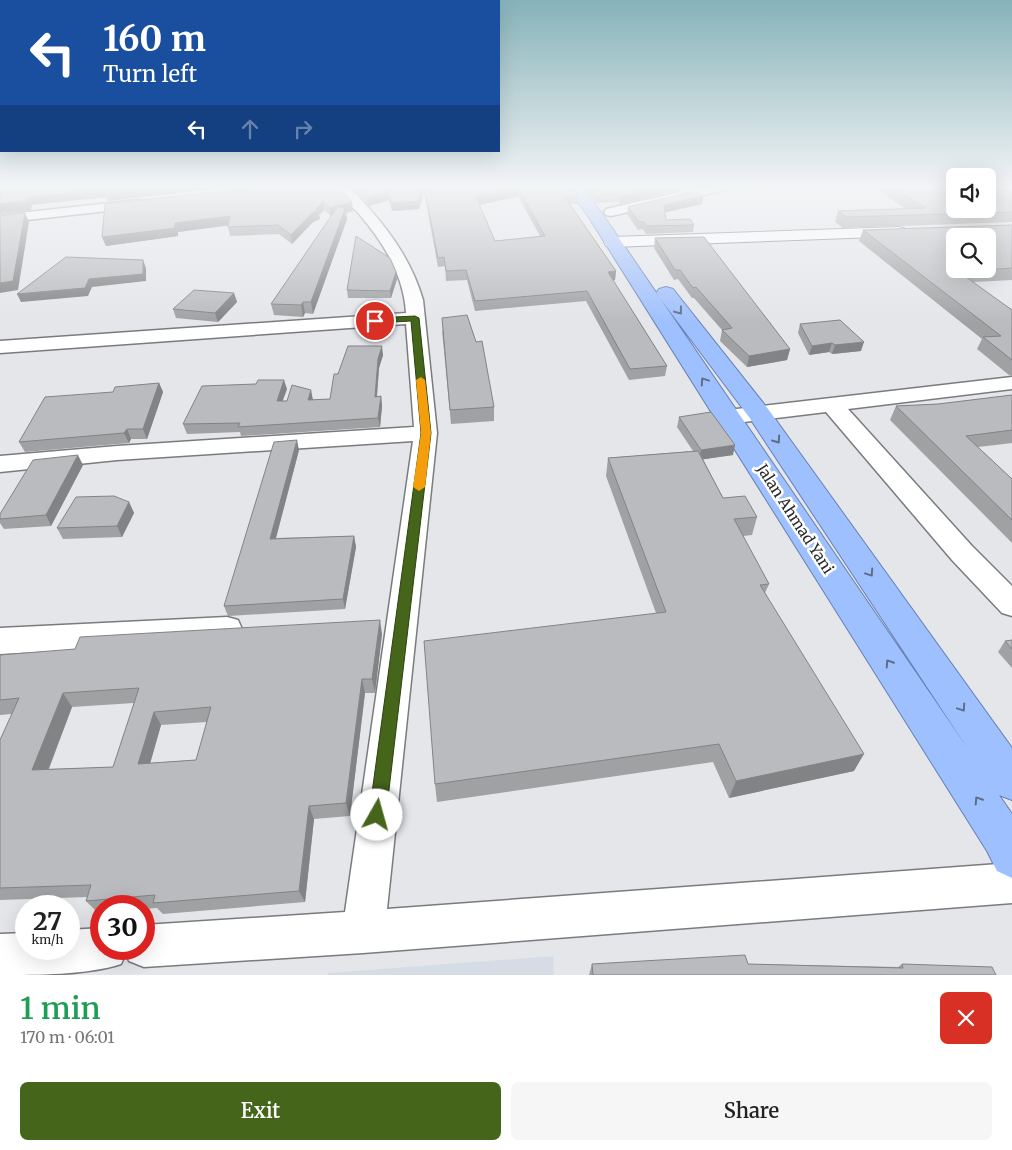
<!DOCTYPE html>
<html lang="en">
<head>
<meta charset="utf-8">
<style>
  :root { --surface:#fff; --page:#f6f6f6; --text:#222; --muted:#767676; --accent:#44651a }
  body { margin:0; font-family:Merriweather,serif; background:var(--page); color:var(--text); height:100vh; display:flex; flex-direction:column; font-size:19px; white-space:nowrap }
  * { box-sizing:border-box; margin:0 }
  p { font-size:16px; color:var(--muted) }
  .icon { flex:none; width:28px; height:28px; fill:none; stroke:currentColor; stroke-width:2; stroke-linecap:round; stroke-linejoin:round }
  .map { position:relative; height:975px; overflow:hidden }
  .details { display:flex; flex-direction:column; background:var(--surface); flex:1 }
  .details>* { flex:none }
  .banner { position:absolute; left:0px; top:0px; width:500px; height:152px; box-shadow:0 5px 20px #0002; background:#1a4fa0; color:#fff; overflow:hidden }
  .fabs { position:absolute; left:946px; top:168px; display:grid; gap:10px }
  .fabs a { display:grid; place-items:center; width:50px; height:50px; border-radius:8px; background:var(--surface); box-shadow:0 5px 20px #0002; font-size:25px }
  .speed { position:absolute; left:15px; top:895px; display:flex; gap:10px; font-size:25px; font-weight:700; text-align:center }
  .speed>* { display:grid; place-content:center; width:65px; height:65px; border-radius:50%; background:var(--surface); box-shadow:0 5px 20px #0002; line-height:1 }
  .speed small { font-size:12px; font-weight:400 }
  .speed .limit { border:8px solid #d22; background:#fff; color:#111 }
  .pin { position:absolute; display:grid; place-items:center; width:42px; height:42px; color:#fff; margin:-21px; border:2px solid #fff; border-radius:50%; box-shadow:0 1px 5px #0007 }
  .me { position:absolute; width:55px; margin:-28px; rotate:7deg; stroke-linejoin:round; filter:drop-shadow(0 0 4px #0008) }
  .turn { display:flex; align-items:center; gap:18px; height:105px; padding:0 20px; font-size:22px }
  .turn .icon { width:65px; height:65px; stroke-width:2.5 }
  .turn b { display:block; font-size:35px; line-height:42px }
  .lanes { display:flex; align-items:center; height:48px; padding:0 20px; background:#0003; justify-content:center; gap:25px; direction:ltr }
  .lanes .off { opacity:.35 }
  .round { display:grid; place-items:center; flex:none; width:52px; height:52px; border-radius:8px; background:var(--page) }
  .overview { display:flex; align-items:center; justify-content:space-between; height:85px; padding:0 20px }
  h1 { font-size:30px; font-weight:600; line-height:38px; color:#1e9e55 }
  .button { display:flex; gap:10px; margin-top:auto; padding:10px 20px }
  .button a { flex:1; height:58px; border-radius:8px; background:var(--accent); color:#fff; font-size:20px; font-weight:600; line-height:58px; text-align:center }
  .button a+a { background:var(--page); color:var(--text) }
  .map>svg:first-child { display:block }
</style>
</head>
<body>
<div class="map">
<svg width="1012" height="975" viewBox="0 0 1012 975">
  <rect width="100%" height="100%" fill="#e4e6ea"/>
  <path fill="#d6dce6" d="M553,956L554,975H327L328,973Z"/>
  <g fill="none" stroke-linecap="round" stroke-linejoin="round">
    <g stroke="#797b7e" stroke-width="3">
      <g id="minor">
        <path d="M334,186H348C381,219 410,255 423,300L437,433L387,909L1012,863V903L363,953L144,967L129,961L126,953L121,964C88,975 36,975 0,975V934L26,933V949H69V930L101,928V949H144V925L345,912L413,441L117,460L0,472V456L117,446L414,427L406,324L0,353V341L406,313C404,276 384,243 360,215C351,205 341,197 334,186Z"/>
        <path d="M706,186H730L729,189L611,216L606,215L604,212L606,209Z"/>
        <path d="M138,200L143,201L145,204L143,207L0,223V215Z"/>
        <path d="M1012,377V389L848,409L972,546L1012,586V616L1002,613L952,560L826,412L728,424L720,422L717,417L720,412L728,410Z"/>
        <path d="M227,617L238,620L242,629L238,638L227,641L0,654V628Z"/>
      </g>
    </g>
    <g stroke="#797b7e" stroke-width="2">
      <path id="tertiary" d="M898,227L904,228L906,232L904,236L612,247L606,246L604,242L606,238L612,237Z"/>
    </g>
    <g stroke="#6681b4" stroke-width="2">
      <path id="trunk" d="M566,186H581L601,212L968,749L749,417L656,293L659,289L666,287L673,289L768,409L1012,748V800L999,795L1012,814V878L997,871L987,851L588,216Z"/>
    </g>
    <use href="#minor" fill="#fff" fill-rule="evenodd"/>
    <use href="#tertiary" fill="#fff" fill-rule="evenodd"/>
    <use href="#trunk" fill="#9fc0fe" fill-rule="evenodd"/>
  </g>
  <g fill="#9fa1a3" fill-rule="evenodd">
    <path d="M271,186L353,211L346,213L347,219L313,314L305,313L303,317L274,315L271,304L331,216L324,210L319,215L320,219L313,222L292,244L279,234L230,236L228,227V225L178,232V236L106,246L102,237Z"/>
    <path d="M350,186H571L577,196V204H570L616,271L615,280L613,281L667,366L665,376L629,380L586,301L475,311L467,280L446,281L445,266L438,267L424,192L419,209L392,211L389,200L369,206ZM518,196L540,236L495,241L479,205Z"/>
    <path d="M583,186H683V189L620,204L618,202L596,203Z"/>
    <path d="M872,186H1012V222L843,228L835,222L838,211L906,209Z"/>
    <path d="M703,196L702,204L665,212L666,220L694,225L693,232L646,234L643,229L638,230L627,214L628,207Z"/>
    <path d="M1012,225V280L973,282L1012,310V376L1009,375L977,349L982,339L859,241L863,230Z"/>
    <path d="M655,238L790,349L787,360L747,367L720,341L722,330L694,298H692L678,279L674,280L654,248Z"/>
    <path d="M397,279L391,298H348L347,290Z"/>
    <path d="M234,293L237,302L218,322L176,318L173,309Z"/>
    <path d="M800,324L861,351L832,354L829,352L809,355L798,333Z"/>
    <path d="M442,330L494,407V421L451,424Z"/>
    <path d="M383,355L379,368L377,396H381L382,406L380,427L241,436L240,432L187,434L183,424L287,389L282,401L330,399L338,374Z"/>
    <path d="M159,383L163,392L147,439H131L129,443L25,452L19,442L113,392Z"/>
    <path d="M1012,395V443L978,447L1012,479V543L890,420L896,406L938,404Z"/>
    <path d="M679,417L733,455L703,459L723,498L757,517L752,535L743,536L769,584L765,593L854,771L729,798L713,762L437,802L435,784L656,613L606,476L608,458L693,451L677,427Z"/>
    <path d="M299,450L276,538L354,536L356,547L345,609L228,616L224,606Z"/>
    <path d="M83,465L51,526L4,529L0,523V514Z"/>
    <path d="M129,502L134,513L122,537L63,539L57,528Z"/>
    <path d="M382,634L375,693H365L350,816L314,819L305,902L163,914L157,908L144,909V906H101V912H97L86,901L87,897L0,900V740L12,714L0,715V655ZM134,703L113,767L49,769L72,707ZM207,722L196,760L150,763L161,725Z"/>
    <path d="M1012,640V668L998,652L1005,641Z"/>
    <path d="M592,964H748L898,967L902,964L996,975H589Z"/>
  </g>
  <g fill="#828385">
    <path d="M164,186H238L108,201L107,197L32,205L31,210L0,213V204L28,197L106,189Z"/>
    <path d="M422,186H423L424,192L419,209L392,211L391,203Z"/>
    <path d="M662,186H683V189L620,204L621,196Z"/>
    <path d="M518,188V196L476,206V197Z"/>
    <path d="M389,191V200L369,206L368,197Z"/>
    <path d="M703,196L702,204L663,213L664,205Z"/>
    <path d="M323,202L324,210L319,215L320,219L313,222L292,244L291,235Z"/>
    <path d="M352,202L353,211L346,213L347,219L313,314L311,302L331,216L330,208Z"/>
    <path d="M25,213L29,222L18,290L0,293V283Z"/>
    <path d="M230,216L232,225L178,232V236L106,246L102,237L175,223Z"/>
    <path d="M143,260L146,268V281L92,287L88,296L21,302L17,294L89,279Z"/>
    <path d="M616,271L615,280L607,281L608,272Z"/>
    <path d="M396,272L397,279L391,298L390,291Z"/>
    <path d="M234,293L237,302L218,322L215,313Z"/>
    <path d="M303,302L305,313L303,317L301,305Z"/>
    <path d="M864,342L861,351L832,354L835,345Z"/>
    <path d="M832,343L829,352L809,355L812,346Z"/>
    <path d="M382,346L383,355L379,368L376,406L375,397L378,359Z"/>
    <path d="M790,349L787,360L747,367L749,356Z"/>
    <path d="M284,380L287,389L279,411L277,401Z"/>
    <path d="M159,383L163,392L147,439L143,429Z"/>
    <path d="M311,390L313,400L310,410L308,400Z"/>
    <path d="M381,396L382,406L380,427L378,418Z"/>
    <path d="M127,429L131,439L129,443L124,433Z"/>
    <path d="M297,440L299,450L273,549L270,539Z"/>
    <path d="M735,445L733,455L699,460L701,450Z"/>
    <path d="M78,455L83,465L51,526L46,515Z"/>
    <path d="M129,502L134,513L122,537L117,526Z"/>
    <path d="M354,536L356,547L345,609L343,599Z"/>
    <path d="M380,620L382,634L375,693L372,679Z"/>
    <path d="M362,679L365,693L350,816L346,803Z"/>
    <path d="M63,693L72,707L43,783L32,770Z"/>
    <path d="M154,712L161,725L146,778L138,764Z"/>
    <path d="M864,754L854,771L729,798L736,781Z"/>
    <path d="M309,806L314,819L305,902L299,891Z"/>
  </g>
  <g fill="#b9bbbe" stroke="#828385" fill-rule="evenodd">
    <path d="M0,186H164L106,193V189L28,197L27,201L0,204Z"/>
    <path d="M271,186H338L352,202L330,208L323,202L316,209L318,210L312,213L291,235L278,225L228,227L230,216L175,223V228L102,237L105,204Z"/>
    <path d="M357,186H422L418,201L391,203L389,191L368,197Z"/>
    <path d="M424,186H571L577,196H564L616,271L608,272L667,366L630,369L587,291L475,301L466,270L446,271L444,257L438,258ZM518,188L545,236L495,241L476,197Z"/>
    <path d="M590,186H662L621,196L619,193L597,195Z"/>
    <path d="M891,186H955V209H988V186H1012V212L846,217L838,211L925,208Z"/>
    <path d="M696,191L703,196L664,205L666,220L690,219L694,225L647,226L644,222H639L628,207Z"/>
    <path d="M338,206L345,209L311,302H303L301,305L271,304Z"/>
    <path d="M25,213L13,281L0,283V216Z"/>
    <path d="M1012,225V268L959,272L1012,310V360L983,337L1001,336L863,230ZM955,236H988V269H955Z"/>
    <path d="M356,236L390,258L396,272L390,291L347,290Z"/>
    <path d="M704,237L790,349L749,356L722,330L732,328L696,287L693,288L680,270H675L655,238Z"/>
    <path d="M66,257L143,260V274L89,279L85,288L17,294Z"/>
    <path d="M194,290L234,293L215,313L173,309Z"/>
    <path d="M467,315L476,342L482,341L494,407L450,410L442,318Z"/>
    <path d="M840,320L864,342L835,345L832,343L812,346L800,324Z"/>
    <path d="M348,346H382L378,359L375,397L381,396L378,418L238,427L240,423L183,424L202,386L256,384L258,380H284L277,401H287L292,385L311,390L308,400L330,399L334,374H338Z"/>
    <path d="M159,383L143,429H127L124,433L19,442L45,397L113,392L115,387Z"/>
    <path d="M1012,395V430L966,436L1012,479V520L896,406L938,404Z"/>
    <path d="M711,412L735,445L701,450L679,417Z"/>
    <path d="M297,440L270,539L354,536L343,599L224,606L274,442Z"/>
    <path d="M698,451L723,498L745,496L757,517L734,519L769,584L760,585L864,754L736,781L719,744L435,784L424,641L666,612L608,458Z"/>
    <path d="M78,455L46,515L0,519V514L33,460Z"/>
    <path d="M114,496L129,502L117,526L57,528L76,497Z"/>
    <path d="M380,620L372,679H362L346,803L309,806L299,891L153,903L155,895L86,901L91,885L0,888V740L19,698L0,700V655L75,649L80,637ZM139,688L113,767L32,770L63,693ZM211,707L196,760L138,764L154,712Z"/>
    <path d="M1012,640V649L1005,641Z"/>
    <path d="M745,955L748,964L903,968L902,964L992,967L996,975H593L592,964Z"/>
  </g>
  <defs><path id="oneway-chevron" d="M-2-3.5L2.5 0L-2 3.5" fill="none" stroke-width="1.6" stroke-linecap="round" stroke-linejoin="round" transform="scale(1.25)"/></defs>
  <g stroke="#5e6d89">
    <use href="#oneway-chevron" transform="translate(679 311) rotate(53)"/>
    <use href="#oneway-chevron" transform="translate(704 381) rotate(-124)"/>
    <use href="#oneway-chevron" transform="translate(777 440) rotate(55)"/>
    <use href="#oneway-chevron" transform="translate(870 573) rotate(56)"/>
    <use href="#oneway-chevron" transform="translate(889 663) rotate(-123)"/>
    <use href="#oneway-chevron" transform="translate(962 708) rotate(56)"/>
    <use href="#oneway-chevron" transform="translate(978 800) rotate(-123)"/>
  </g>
  <linearGradient id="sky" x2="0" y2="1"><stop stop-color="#85b2b9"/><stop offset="0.58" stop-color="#f3f4f6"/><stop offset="1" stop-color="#f3f4f6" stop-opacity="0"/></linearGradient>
  <rect width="1012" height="323" fill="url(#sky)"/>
  <path fill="#44651a" stroke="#2c4211" d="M415,316L419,318L431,433L386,815L383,821L377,823L371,821L369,815L421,433L411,321L375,323L371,321L375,318Z"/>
  <path fill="#f59e0b" d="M421,377L425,380L431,433L425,487L419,491L413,487L421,433L416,380Z"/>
  <g text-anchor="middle" stroke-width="5" stroke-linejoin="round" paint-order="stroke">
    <g font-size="15" fill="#28292a" stroke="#fff">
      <text transform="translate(795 519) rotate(57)" y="5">Jalan Ahmad Yani</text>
    </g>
  </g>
</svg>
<div class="fabs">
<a><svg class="icon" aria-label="sound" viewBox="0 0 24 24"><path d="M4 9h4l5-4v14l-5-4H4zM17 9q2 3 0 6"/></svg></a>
<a><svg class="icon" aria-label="search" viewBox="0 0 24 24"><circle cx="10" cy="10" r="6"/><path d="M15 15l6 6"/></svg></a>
</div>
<div class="speed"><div>27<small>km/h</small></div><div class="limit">30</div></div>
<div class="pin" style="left:375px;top:321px;background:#d93025"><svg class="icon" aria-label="arrive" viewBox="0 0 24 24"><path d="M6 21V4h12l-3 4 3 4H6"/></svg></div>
<svg class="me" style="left:377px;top:815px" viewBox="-20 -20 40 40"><circle r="19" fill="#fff"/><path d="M0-13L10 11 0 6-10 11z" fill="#44651a"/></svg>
<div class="banner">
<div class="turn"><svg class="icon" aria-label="left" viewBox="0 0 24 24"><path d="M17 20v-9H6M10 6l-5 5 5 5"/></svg><div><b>160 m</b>Turn left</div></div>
<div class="lanes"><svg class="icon" aria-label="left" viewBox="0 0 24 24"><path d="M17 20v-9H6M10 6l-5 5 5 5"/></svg><svg class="icon off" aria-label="ahead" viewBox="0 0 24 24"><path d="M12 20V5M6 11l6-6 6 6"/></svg><svg class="icon off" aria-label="right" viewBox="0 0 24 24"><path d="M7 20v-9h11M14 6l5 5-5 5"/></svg></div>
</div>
</div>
<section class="details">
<div class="overview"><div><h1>1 min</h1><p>170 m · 06:01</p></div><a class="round" style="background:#d93025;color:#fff"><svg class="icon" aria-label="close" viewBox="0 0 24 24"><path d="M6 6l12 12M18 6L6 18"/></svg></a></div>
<div class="button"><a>Exit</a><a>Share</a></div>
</section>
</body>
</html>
